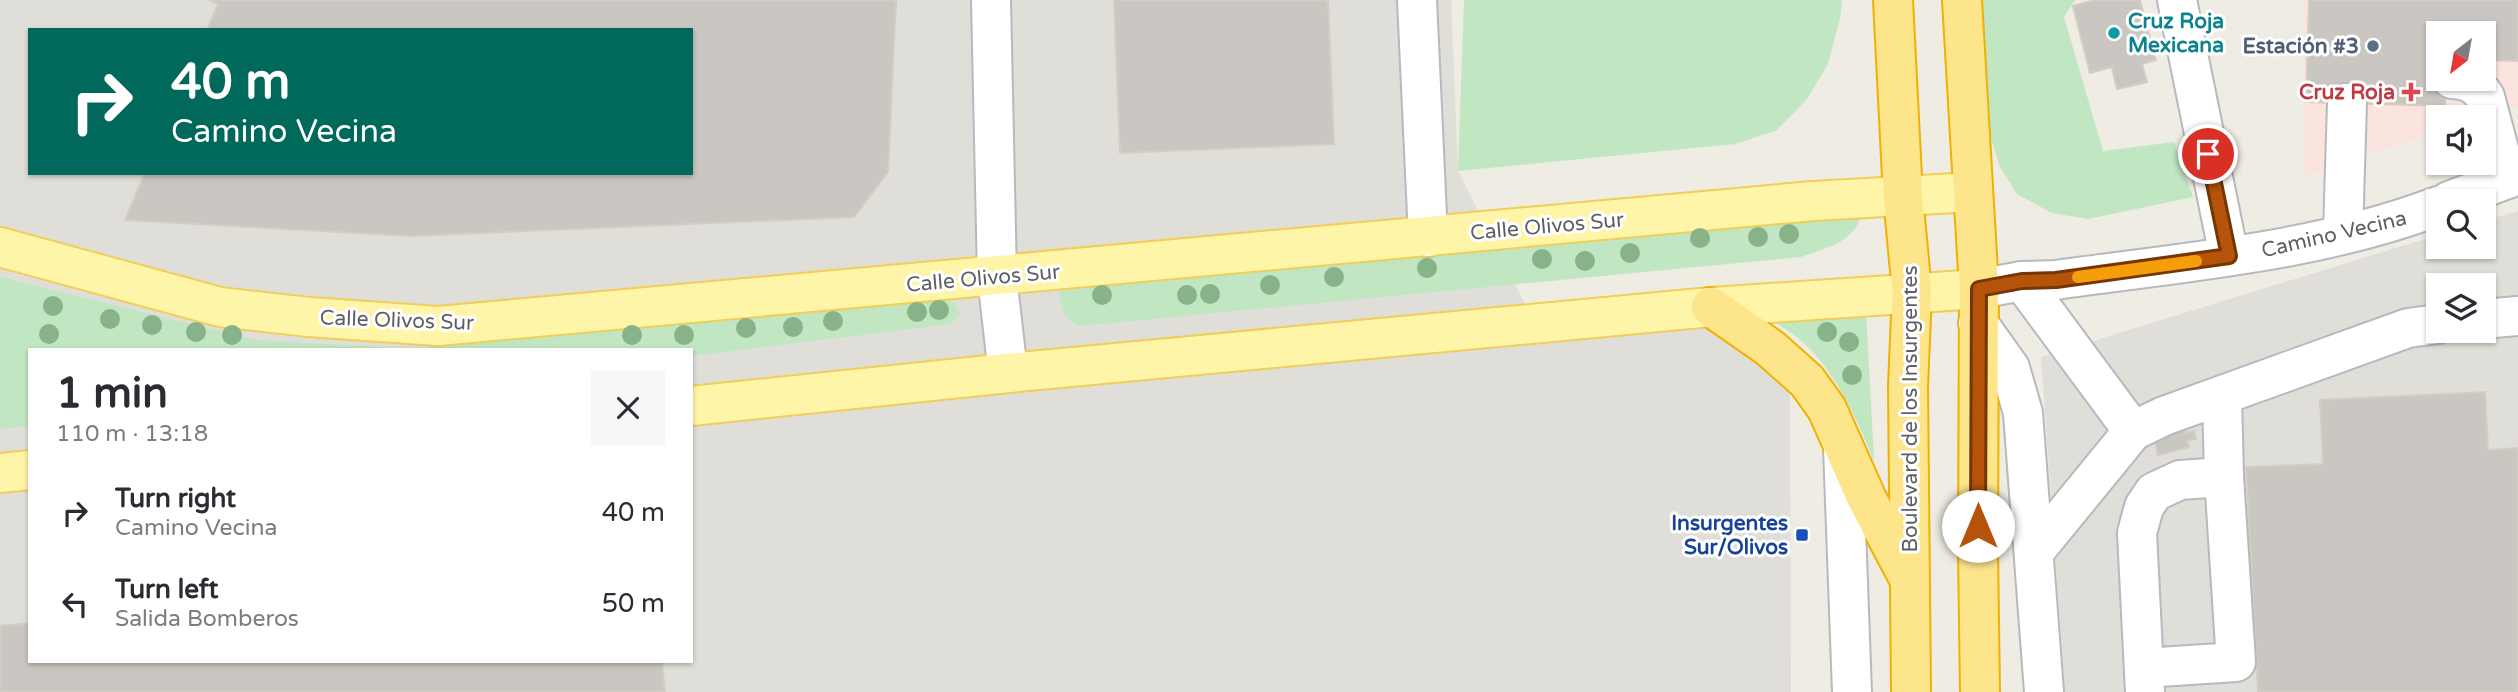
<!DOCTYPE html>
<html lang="en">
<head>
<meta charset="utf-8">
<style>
  :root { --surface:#fff; --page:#f7f7f7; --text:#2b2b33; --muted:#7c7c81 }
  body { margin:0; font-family:"Varela Round",sans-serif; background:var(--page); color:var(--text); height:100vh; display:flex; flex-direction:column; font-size:26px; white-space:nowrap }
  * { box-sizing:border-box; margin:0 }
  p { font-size:23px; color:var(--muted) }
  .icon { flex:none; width:38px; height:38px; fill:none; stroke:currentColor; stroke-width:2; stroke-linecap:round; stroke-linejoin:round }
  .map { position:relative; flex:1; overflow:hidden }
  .side { position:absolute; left:28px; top:348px; width:665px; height:315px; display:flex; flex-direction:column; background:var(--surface); border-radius:0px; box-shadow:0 2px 5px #0004 }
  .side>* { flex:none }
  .top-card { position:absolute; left:28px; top:28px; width:665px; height:147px; border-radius:0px; box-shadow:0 2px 5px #0004; background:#00695c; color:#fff; overflow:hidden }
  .needle { width:46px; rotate:211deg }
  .buttons { position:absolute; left:2426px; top:21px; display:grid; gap:14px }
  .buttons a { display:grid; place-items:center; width:70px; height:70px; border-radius:0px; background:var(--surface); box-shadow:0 2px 5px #0004; font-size:35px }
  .pin { position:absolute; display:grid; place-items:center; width:60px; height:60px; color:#fff; margin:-30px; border:4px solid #fff; border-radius:50%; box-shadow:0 2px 7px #0007 }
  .me { position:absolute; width:77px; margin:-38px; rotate:0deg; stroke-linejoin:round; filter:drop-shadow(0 0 5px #0008) }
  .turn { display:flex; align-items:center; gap:24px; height:147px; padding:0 28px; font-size:32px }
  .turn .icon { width:91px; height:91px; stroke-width:2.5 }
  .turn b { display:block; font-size:49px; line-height:60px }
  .round { display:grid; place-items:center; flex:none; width:74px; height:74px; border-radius:0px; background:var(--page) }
  .summary { display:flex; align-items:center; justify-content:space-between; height:119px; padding:0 28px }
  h1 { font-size:42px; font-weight:700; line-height:52px }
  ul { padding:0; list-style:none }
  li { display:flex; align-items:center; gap:21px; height:91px; padding:0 28px }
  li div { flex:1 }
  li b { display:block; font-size:26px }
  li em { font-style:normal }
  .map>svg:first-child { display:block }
</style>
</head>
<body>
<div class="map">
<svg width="2518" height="692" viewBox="0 0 2518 692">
  <rect width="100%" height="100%" fill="#eeece3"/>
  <g fill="#e0ded8" fill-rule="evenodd">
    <path d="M0,0H1451L1458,171L1531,316L1686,307L1790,379L1791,692H0ZM30,30H691V173H30ZM30,350H691V662H30Z"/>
    <path d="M2518,211V692H2065L2041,357L2438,235V247H2483V221ZM2438,285H2483V331H2438Z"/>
  </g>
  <path fill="#fbe3e0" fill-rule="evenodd" d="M2304,0H2518V106L2483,117H2438V132L2303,177ZM2438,33H2483V79H2438Z"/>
  <g fill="#c0e6c2">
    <path d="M1464,0H1842L1840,18L1828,64L1807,99L1777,130L1735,144L1458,171Z"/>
    <path d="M1973,0H2075L2064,17L2103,151L2174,142L2193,197L2088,219L2052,213L2017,194L2000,167L1982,109Z"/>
    <path d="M1861,215C1854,243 1825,248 1801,257L1079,326C1065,318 1061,310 1059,293L1070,287Z"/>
    <path d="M0,277L256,340L413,349L882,303L947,299L955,304L960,315L950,324L691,356V350H30V426L0,429Z"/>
    <path d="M1866,311L1874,461C1857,419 1838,376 1805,344C1795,334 1781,327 1770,318Z"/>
  </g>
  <g fill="#cac6c1" stroke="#d3cec2" stroke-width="2">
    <path d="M209,0H896L888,172L854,217L410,236L125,220L145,173H691V30H207L218,4Z"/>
    <path d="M1114,0H1328L1334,144L1120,153Z"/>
    <path d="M2095,0H2140L2156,60L2142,64L2147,82L2117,89L2112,67L2090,73L2073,6Z"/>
    <path d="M2309,0H2518V61L2483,60V33H2438V59H2431V89L2446,93L2445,106L2306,102Z"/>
    <path d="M2485,392L2488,450L2518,448V692H2258L2246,467L2323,464L2320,400Z"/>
    <path d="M2184,428L2185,433L2194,431L2196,439L2187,441L2189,447L2158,455L2154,436Z"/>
    <path d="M30,623V662H662L665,692H0V626Z"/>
  </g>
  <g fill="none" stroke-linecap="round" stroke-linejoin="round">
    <g stroke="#b6b9be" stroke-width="42">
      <g id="minor">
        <path d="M991,0L997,277L1008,373"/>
        <path d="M1417,0L1428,237"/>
        <path d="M2177,0L2229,256"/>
        <path d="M2452,79C2468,80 2477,84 2485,97L2507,179"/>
        <path d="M2449,201L2518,175"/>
        <path d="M2343,233L2347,103"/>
        <path d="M2022,281L2133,431"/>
        <path d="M1979,289L2022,281L2056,280C2183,262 2317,252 2438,206"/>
        <path d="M2483,319L2518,316"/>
        <path d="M1978,323L2010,368L2023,413L2044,692"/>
        <path d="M1843,447L1852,692"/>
        <path d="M2034,552L2133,431L2164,416L2408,328L2438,324"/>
        <path d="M2144,668L2236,662L2224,477"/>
        <path d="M2145,692L2137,533L2144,507L2154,492L2180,480L2224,477L2222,396"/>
      </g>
    </g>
    <g stroke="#f1ce5a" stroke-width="42">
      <g id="major">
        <path d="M0,247L220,307L309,317L438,326L1813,201L1973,192"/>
        <path d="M691,406L1008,373L1711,307L1979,289"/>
        <path d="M0,473L30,470"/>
      </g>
    </g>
    <g stroke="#f1b101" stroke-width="42">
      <g id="highway">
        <path d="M1893,0L1903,197L1912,292L1908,386L1911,692"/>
        <path d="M1962,0L1979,289L1978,551L1980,692"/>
        <path d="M1711,307L1770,348L1807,381L1827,409L1866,497L1907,575"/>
      </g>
    </g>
    <use href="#minor" stroke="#fff" stroke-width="38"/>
    <use href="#major" stroke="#fff5a8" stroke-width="38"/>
    <use href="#highway" stroke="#fde58c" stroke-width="38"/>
  </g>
  <g fill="#88b287">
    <circle cx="1789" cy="234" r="10"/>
    <circle cx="1758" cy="237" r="10"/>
    <circle cx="1700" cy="238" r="10"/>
    <circle cx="1630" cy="253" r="10"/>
    <circle cx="1542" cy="259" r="10"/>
    <circle cx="1585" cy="261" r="10"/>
    <circle cx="1427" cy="268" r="10"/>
    <circle cx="1334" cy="277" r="10"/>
    <circle cx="1270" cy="285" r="10"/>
    <circle cx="1210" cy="294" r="10"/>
    <circle cx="1102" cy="295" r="10"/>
    <circle cx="1187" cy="295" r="10"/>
    <circle cx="53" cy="306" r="10"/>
    <circle cx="939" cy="310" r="10"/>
    <circle cx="917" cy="312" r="10"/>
    <circle cx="110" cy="319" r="10"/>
    <circle cx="833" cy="321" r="10"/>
    <circle cx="152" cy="325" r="10"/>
    <circle cx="793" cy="327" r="10"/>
    <circle cx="746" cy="328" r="10"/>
    <circle cx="196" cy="332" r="10"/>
    <circle cx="1827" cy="332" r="10"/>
    <circle cx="49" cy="334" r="10"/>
    <circle cx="232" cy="335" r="10"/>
    <circle cx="632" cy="335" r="10"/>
    <circle cx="684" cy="335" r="10"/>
    <circle cx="1849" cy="342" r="10"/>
    <circle cx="1852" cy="375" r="10"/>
  </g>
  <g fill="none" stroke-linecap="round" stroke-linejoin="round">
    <g stroke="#753606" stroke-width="18">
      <path id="route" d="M1978,526L1979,289L2022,281L2056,280L2229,256L2208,154"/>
    </g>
    <use href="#route" stroke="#b45309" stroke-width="12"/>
    <path stroke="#f59e0b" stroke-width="12" d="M2078,277L2196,261"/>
  </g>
  <circle fill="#0f9aa8" stroke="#fff" stroke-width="2.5" cx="2114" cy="33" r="7"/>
  <circle fill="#5c6f8a" stroke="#fff" stroke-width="2.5" cx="2373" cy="46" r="7"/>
  <path fill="#e0444e" stroke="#fff" stroke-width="2.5" d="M2407.5 81.5h7v7h7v7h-7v7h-7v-7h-7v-7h7z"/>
  <rect fill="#1a4fb4" stroke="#fff" stroke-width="2.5" x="1795" y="528" width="14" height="14" rx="3.5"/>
  <g text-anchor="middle" stroke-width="6" stroke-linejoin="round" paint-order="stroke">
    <g font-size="21" font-weight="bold" fill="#0d838f" stroke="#fff" text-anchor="start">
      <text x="2128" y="28">Cruz Roja<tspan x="2128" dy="24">Mexicana</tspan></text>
    </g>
    <g font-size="21" font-weight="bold" fill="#4e5e75" stroke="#fff" text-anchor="end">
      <text x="2359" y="53">Estación #3</text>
    </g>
    <g font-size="21" font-weight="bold" fill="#be3a42" stroke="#fff" text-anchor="end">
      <text x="2395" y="99">Cruz Roja</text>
    </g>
    <g font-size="21" fill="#5c5f64" stroke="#fff">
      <text transform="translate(1547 226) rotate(-5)" y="7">Calle Olivos Sur</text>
      <text transform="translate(2334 234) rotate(-13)" y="7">Camino Vecina</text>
      <text transform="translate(983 278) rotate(-5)" y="7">Calle Olivos Sur</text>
      <text transform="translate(397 320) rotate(2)" y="7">Calle Olivos Sur</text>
      <text transform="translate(1910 409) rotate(-90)" y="7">Boulevard de los Insurgentes</text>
    </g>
    <g font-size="21" font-weight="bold" fill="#164399" stroke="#fff" text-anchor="end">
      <text x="1788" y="530">Insurgentes<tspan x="1788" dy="24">Sur/Olivos</tspan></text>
    </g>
  </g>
</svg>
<div class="buttons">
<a><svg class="needle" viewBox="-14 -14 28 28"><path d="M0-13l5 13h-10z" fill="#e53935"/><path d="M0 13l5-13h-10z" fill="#7c7c81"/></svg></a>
<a><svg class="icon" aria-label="sound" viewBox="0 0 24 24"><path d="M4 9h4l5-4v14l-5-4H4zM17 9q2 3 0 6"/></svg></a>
<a><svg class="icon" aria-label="search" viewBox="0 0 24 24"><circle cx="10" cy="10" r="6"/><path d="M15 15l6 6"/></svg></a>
<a><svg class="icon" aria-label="layers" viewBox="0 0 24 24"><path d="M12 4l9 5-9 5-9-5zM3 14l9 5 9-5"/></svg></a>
</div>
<div class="pin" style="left:2208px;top:154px;background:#d93025"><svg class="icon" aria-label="arrive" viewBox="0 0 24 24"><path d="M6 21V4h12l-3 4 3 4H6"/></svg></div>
<svg class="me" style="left:1978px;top:526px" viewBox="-20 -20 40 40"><circle r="19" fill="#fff"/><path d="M0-13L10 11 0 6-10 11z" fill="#b45309"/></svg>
<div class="top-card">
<div class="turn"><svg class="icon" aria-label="right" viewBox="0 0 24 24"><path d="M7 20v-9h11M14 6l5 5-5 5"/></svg><div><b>40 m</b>Camino Vecina</div></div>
</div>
<section class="side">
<div class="summary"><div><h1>1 min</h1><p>110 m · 13:18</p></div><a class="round"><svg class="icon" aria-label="close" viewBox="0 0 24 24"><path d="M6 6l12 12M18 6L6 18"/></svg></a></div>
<ul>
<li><svg class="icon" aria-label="right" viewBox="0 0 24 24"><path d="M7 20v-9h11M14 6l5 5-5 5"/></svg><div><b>Turn right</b><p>Camino Vecina</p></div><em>40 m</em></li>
<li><svg class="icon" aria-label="left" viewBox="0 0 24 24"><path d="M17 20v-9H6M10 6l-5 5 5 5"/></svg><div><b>Turn left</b><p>Salida Bomberos</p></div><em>50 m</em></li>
</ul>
</section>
</div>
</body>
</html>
